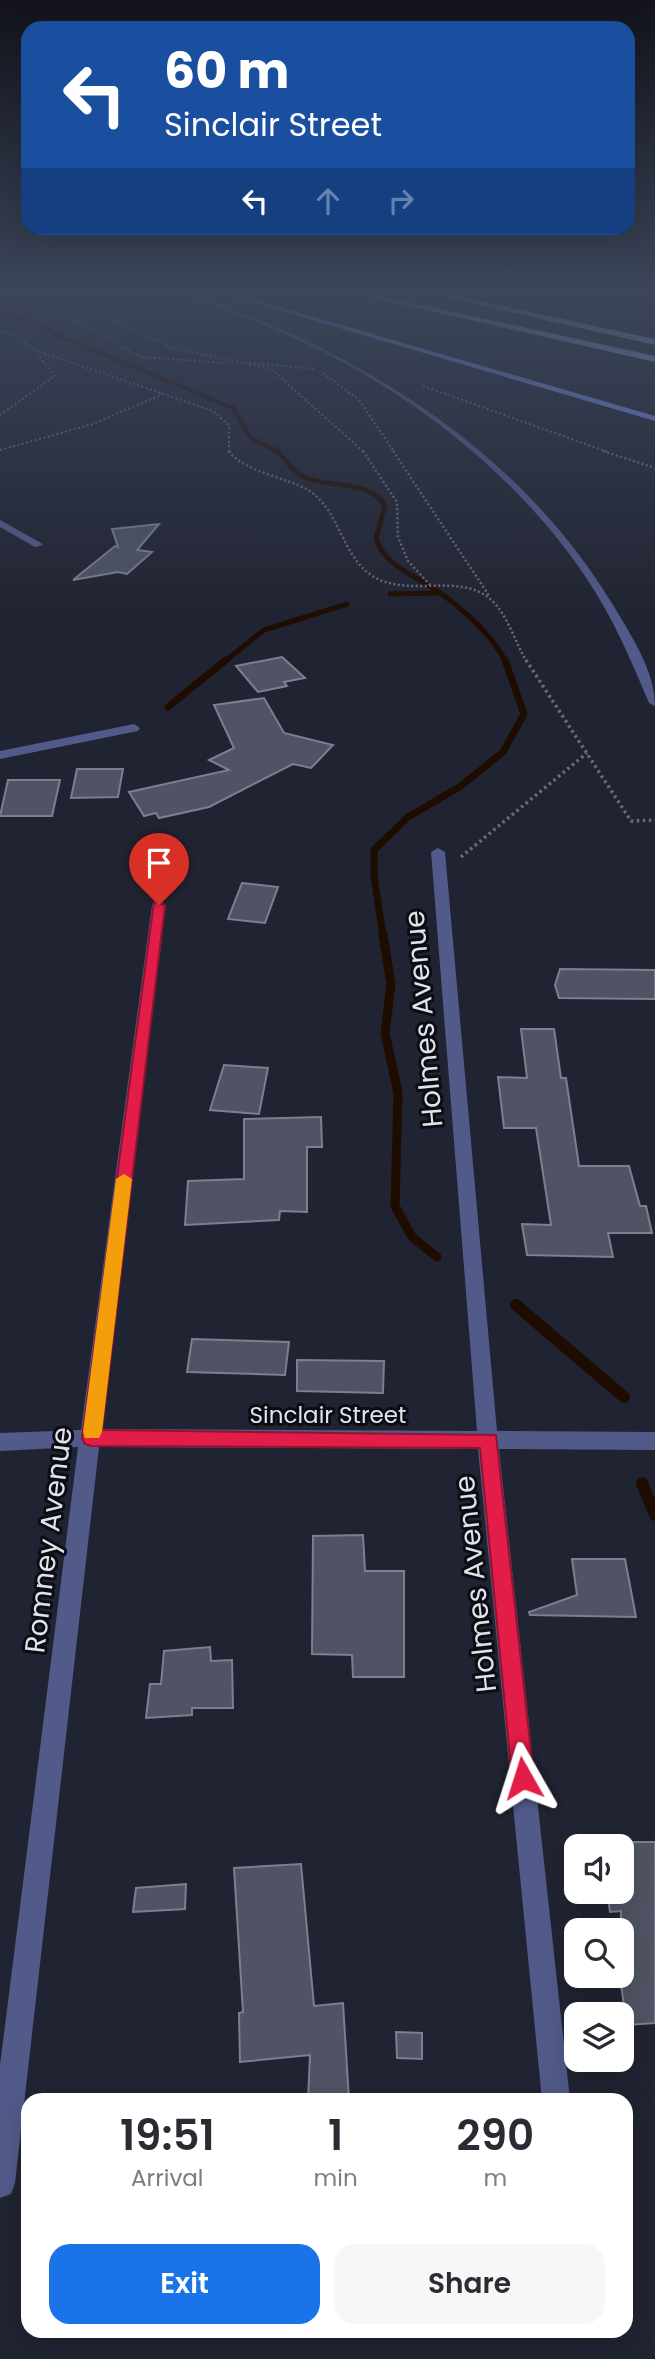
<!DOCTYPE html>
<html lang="en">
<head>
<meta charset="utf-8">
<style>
  :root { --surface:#fff; --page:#f7f7f7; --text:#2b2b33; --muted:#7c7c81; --accent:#1a73e8 }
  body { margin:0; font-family:Poppins,sans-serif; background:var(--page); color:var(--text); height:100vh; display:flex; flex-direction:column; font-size:26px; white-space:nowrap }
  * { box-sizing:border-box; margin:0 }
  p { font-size:23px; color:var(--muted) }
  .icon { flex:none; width:38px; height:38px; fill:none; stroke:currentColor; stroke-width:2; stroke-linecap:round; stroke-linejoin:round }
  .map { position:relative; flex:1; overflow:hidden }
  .side { position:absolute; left:21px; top:2093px; width:612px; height:245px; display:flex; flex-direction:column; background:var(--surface); border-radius:21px; box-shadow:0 7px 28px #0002 }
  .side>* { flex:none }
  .banner { position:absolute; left:21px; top:21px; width:614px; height:214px; border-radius:21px; box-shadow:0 7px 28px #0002; background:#1a4fa0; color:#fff; overflow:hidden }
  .tools { position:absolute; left:564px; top:1834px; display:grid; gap:14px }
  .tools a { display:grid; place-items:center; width:70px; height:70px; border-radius:14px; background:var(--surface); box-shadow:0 7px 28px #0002; font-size:35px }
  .pin { position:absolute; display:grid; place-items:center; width:60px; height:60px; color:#fff; margin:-72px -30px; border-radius:50% 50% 50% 0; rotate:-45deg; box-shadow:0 0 7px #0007 }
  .pin .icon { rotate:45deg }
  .me { position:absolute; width:77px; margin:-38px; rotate:354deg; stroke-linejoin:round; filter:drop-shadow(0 0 5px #0008) }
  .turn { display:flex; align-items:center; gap:24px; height:147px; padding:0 28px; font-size:32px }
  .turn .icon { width:91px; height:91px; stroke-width:2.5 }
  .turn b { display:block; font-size:49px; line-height:60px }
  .lanes { display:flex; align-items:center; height:66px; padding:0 28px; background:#0003; justify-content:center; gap:35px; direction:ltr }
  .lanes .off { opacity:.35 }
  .eta { display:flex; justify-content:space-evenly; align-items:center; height:119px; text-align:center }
  .eta b { font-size:42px; font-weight:600; line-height:49px }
  .primary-button { display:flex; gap:14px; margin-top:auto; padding:14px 28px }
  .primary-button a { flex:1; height:80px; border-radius:21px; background:var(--accent); color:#fff; font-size:28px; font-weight:600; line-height:80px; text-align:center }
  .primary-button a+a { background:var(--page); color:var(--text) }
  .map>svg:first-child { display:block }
</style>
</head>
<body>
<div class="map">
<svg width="655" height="2359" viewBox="0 0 655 2359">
  <rect width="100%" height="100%" fill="#202331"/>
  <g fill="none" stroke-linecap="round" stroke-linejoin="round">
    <path stroke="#1f0c00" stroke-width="4.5" d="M0,315L32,321L59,336L233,408L251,438L279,452"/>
    <g stroke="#1f0c00" stroke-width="5">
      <path d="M276,451C285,457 290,468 299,474C322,490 371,478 385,506L376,538C384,567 419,577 442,594C467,613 491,634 506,662"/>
      <path d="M390,594L438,593"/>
      <path d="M224,662L264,630L347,604"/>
    </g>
    <g stroke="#1f0c00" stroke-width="7">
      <path d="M168,707L226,660"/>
      <path d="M383,936L374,876V850L408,817L461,786L503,752L524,714L505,660"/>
    </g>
    <path stroke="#1f0c00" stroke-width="9" d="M383,934L391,985L385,1033L398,1093L395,1206L412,1237L437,1257"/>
    <g stroke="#1f0c00" stroke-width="12">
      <path d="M516,1305L624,1397"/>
      <path d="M642,1483L655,1515"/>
    </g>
  </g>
  <g fill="#4f5363" stroke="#7b8091" stroke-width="2">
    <path d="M159,524L137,550L152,552L127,574L118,572L73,580L115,546L118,547L112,529Z"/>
    <path d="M282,657L305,678L284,682L287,686L258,692L236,666Z"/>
    <path d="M264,698L284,733L333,745L311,768L293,764L209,807L159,818L156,813L144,816L129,792L229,770L209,760L234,748L214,705Z"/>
    <path d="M77,769H123L118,797L71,798Z"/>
    <path d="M8,780H60L52,816H0Z"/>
    <path d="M242,883L278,887L265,923L228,919Z"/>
    <path d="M560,969L655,970V999L559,998L555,985Z"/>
    <path d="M521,1029H554L561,1078H566L579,1166H629L640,1206H646L652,1233H608L613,1257L527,1255L522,1224L551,1225L536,1128H504L498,1077L527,1078Z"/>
    <path d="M224,1065L268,1068L259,1114L210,1110Z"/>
    <path d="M321,1117L322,1147H307V1212L280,1211L279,1220L185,1225L188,1181L244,1179V1119Z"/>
    <path d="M192,1339L289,1342L285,1375L187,1372Z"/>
    <path d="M297,1360L384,1361L383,1393L297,1391Z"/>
    <path d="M363,1535L365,1571H404V1677H353L352,1655L312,1654L313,1536Z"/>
    <path d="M572,1559H625L636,1617L530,1615L529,1612L577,1595Z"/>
    <path d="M210,1647L211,1661L232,1660L233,1708H192V1715L146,1718L150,1684H161L164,1651Z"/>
    <path d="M599,1842H655V2023L627,2025L621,1985V1911L610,1912L607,1892H621V1846H600Z"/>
    <path d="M301,1864L314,2006L343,2003L349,2100H308L310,2055L240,2062L239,2013L243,2012L234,1868Z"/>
    <path d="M186,1884L185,1909L133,1912L136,1888Z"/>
    <path d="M396,2032L422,2033V2059L397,2058Z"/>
  </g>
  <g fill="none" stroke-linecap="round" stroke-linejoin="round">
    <g stroke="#6a6d79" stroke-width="2" stroke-dasharray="2 2.5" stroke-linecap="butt">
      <path d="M8,290L43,303L141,357L226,363"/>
      <path d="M71,290L79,304L173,348L271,369L364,452"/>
      <path d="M131,290L159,300"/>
      <path d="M0,331L14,335L35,350L213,411L229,425V452"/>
      <path d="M249,363L316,369"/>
      <path d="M323,373L359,400L394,452"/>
      <path d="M423,386L608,452"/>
      <path d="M0,415L55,376L35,351"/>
      <path d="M0,450L93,424L163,394"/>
    </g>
    <g stroke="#6a6d79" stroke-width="2.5" stroke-dasharray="2 2.5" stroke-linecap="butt">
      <path d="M229,451C240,470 288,478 308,490C340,510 341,554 371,575C406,599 456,572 489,598C507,612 515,643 527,662"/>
      <path d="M363,451L397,502L398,537L408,561L432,587"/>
      <path d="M393,451L490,597"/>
      <path d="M603,451L655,468"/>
    </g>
    <g stroke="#6a6d79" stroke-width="3.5" stroke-dasharray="2.5 3.5" stroke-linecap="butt">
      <path d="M526,660L631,821L655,820"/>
      <path d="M461,857L587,753"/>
    </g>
    <g fill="#515a89" fill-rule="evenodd">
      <path d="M170,290H180C353,348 516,445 613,605C631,635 655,671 655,706L649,703C631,660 613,618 587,579C522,481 419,398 313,347C284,333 255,321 225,310C207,304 186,299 170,290Z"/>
      <path d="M0,520L41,543L43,545L35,547L0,527Z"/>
      <path d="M134,724L140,728L138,731L0,759V751Z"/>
      <path d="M438,848L445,852L497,1431L655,1432V1450L499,1449L570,2100H542L478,1449L99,1447L15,2183L11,2194L0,2198V2065L78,1447L0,1451V1433L81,1430L152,905L159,901L166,905L101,1429L477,1431L431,852Z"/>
    </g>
    <path fill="#7d8ef0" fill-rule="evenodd" d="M210,290H221L655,416V421Z"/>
    <g fill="#9aa9ef" fill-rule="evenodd">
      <path d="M338,290H353L655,356V362Z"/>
      <path d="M413,290H429L655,339V345Z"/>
    </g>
  </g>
  <linearGradient id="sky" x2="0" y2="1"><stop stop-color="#12131b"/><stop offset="0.47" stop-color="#3c455a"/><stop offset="1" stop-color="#3c455a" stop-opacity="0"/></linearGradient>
  <rect width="655" height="620" fill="url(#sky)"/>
  <path fill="#e11d48" stroke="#92132f" stroke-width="2" d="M154,902L165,905L102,1430L496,1435L534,1778L531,1786L523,1789L515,1786L512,1778L480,1448L91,1446L85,1444L82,1438Z"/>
  <path fill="#f59e0b" d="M124,1174L132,1179L102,1432L99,1438H85L83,1432L116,1179Z"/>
  <g text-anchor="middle" stroke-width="6" stroke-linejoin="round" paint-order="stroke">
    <g font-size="23" fill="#e0e3ec" stroke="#0c0d13">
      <text x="328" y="1423">Sinclair Street</text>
    </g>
    <g font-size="28" fill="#e0e3ec" stroke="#0c0d13">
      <text transform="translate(423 1019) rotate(-95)" y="10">Holmes Avenue</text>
      <text transform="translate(48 1540) rotate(-83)" y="10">Romney Avenue</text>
      <text transform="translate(475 1584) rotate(-96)" y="10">Holmes Avenue</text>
    </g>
  </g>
</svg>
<div class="tools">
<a><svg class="icon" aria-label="sound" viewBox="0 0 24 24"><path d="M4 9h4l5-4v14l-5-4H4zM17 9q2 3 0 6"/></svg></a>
<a><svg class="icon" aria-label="search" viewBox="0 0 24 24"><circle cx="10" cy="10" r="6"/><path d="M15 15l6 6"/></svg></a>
<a><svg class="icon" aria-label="layers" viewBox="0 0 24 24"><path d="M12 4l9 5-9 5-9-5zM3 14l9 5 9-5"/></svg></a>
</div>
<div class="pin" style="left:159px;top:905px;background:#d93025"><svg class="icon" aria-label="arrive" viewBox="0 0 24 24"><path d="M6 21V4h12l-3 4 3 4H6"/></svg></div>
<svg class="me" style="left:523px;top:1778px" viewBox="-20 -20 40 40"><path d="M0-17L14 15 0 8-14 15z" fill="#e11d48" stroke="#fff" stroke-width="4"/></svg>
<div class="banner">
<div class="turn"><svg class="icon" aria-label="left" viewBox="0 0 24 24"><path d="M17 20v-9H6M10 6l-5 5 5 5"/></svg><div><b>60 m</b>Sinclair Street</div></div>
<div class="lanes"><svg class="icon" aria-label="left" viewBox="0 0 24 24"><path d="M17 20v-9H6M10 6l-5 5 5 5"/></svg><svg class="icon off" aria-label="ahead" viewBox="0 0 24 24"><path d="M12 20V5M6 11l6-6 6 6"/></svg><svg class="icon off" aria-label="right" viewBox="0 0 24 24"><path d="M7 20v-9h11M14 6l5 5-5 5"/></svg></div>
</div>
<section class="side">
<div class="eta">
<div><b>19:51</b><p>Arrival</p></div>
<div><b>1</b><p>min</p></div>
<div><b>290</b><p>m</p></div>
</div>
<div class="primary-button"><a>Exit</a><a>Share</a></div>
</section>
</div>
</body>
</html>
